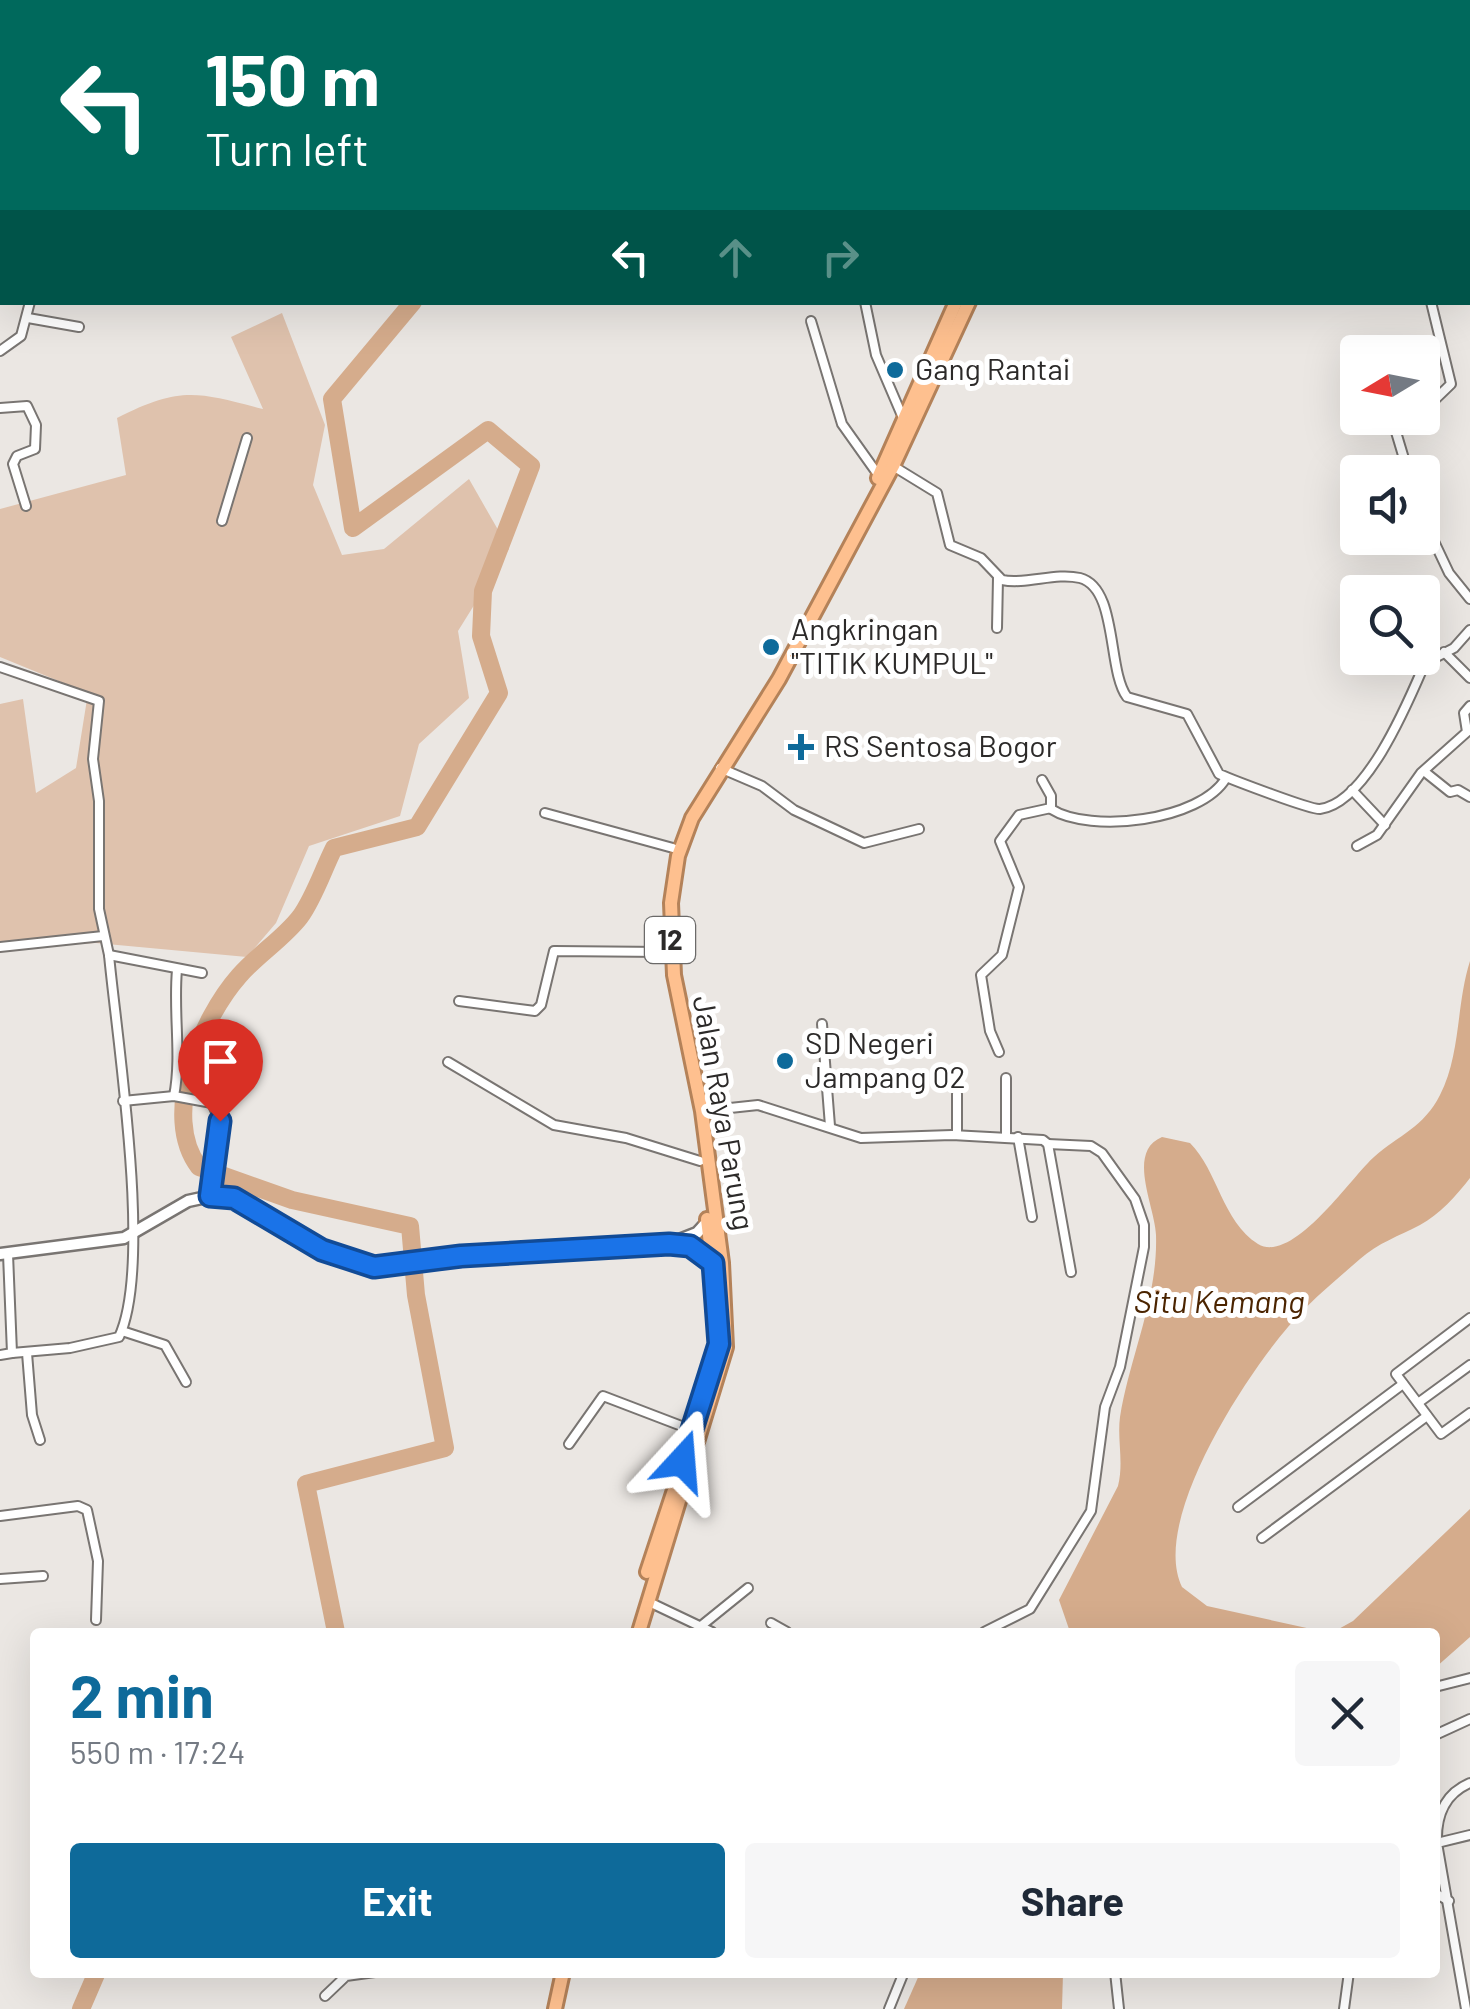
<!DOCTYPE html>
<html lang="en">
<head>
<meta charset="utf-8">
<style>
  :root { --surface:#fff; --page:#f6f6f7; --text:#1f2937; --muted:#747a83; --accent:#0e6a9a }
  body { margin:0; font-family:Barlow,sans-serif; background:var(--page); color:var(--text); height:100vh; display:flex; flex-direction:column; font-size:38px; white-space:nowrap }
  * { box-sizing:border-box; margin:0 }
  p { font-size:32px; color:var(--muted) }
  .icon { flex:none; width:55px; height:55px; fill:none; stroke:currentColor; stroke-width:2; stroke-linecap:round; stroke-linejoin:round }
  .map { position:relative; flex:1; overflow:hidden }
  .panel { position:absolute; left:30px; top:1628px; width:1410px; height:350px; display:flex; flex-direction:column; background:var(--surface); border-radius:10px; box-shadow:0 10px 40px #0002 }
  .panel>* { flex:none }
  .guide { position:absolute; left:0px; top:0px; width:1470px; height:305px; box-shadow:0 10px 40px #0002; background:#00695c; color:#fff; overflow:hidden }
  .needle { width:65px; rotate:260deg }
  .tools { position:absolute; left:1340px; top:335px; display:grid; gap:20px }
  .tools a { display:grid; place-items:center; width:100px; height:100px; border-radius:10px; background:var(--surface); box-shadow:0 10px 40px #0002; font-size:50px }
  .pin { position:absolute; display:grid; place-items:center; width:85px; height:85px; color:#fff; margin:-102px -42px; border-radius:50% 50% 50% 0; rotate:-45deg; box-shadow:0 0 10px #0007 }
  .pin .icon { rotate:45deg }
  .me { position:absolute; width:110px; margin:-55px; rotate:19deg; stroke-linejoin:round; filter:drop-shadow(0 0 8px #0008) }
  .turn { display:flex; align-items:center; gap:35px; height:210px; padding:0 40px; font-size:45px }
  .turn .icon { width:130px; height:130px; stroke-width:2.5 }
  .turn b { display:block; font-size:70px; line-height:85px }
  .lanes { display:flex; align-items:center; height:95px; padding:0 40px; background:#0003; justify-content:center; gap:50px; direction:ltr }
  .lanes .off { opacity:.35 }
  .round { display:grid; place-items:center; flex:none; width:105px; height:105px; border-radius:10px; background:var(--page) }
  .head { display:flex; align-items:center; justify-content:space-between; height:170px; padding:0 40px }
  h1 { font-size:60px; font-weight:700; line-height:75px; color:var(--accent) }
  .action { display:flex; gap:20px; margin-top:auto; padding:20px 40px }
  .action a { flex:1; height:115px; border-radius:10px; background:var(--accent); color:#fff; font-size:40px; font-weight:700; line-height:115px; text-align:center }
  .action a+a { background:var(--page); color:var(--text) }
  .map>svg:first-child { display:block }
</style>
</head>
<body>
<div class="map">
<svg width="1470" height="2009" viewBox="0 0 1470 2009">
  <rect width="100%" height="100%" fill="#ebe7e3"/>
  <path fill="#dfc2ad" d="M282,313L325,425L313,485L342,555L384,549L469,479L509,549L458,631L469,698L419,744L400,816L309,846L276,923L247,957L96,943L0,948V704L23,699L36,793L76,768L88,693L0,657V509L126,475L117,418C181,386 196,392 263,409L231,337Z"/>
  <g fill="#d5ac8c">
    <path d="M1470,961V1178C1457,1195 1439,1215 1420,1225C1399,1236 1378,1243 1360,1259C1335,1281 1310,1301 1288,1327C1245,1377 1150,1521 1182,1587L1207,1606L1325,1632L1335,1631L1353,1621L1470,1509V1637L1435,1668V1632H1070L1059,1600L1118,1486C1124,1462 1117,1440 1120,1417C1130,1355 1158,1299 1156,1235C1155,1206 1126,1152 1162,1137L1190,1143C1218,1171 1222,1221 1258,1244C1293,1265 1352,1176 1374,1157C1399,1135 1424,1127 1440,1095C1461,1054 1456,1005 1470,961Z"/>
    <path d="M920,1973H1063L1062,2009H904Z"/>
  </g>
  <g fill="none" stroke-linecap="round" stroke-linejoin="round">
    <g stroke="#d5ac8c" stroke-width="18">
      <path d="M593,0L594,2"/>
      <path d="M336,1632L306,1484L445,1448L416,1295L410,1226L292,1200L199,1167C160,1116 201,1019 239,976C257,955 283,939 300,917C314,898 323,870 334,848L417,827L499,693L481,636L483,591L531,466L488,430L353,528L332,399L413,302"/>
      <path d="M81,2009L97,1972"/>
    </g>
    <g stroke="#797572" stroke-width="12">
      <g id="minor">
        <path d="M67,0L69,2"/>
        <path d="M404,0L405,2"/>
        <path d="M741,0L742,2"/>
        <path d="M213,2L241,0"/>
        <path d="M1468,29L1470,28"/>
        <path d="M1468,106L1470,113"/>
        <path d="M0,216L2,218"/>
        <path d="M1468,259H1470"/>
        <path d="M865,302L876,355L903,418"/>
        <path d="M28,318L79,327"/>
        <path d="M811,321L842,424L879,476"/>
        <path d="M0,351L21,336L30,302"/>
        <path d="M0,408L27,406L36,425L35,449L17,456L13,464L26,506"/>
        <path d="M1422,412L1451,384L1431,302"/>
        <path d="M893,466L937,493L950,545L981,558L1002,580C1027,585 1055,572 1080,578C1118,588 1107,670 1127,697L1187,714L1219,774C1233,780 1311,810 1320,809C1367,803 1409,700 1425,663L1454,648L1470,630"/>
        <path d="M1408,472L1396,432L1414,418"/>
        <path d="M1422,516L1449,573L1470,599"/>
        <path d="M222,521L247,438"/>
        <path d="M997,628L998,578"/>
        <path d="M1444,652L1470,678"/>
        <path d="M0,667L99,701L93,759L99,801V909L109,955C117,1041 153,1265 119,1337L70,1348L12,1353"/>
        <path d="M720,768L762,786L794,810L864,843L919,829"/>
        <path d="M1425,772L1450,792L1458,790L1470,797"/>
        <path d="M1042,780L1051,796V809C1090,834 1201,821 1226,778"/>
        <path d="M1352,790L1385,825"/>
        <path d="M545,813L673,848"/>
        <path d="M1357,846L1377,835L1421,773L1467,732L1464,713L1470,706"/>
        <path d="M0,947L103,936"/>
        <path d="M109,955L202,973"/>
        <path d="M459,1001L535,1011L541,1005L554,951L663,952"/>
        <path d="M822,1024L830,1126"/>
        <path d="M999,1052L990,1031L981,975L1002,955L1019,887L1000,841L1019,815L1051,808"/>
        <path d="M448,1062L554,1125L626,1138L700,1161"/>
        <path d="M174,1096C182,1055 173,1013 177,970"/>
        <path d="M123,1101L174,1096L212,1103L220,1121L211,1196"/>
        <path d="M702,1111L758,1105L861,1138L952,1135L1043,1140L1048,1144L1071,1272"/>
        <path d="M957,1135V1094"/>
        <path d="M1006,1136V1078"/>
        <path d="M1018,1137L1032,1217"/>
        <path d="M1470,1318L1396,1374L1441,1434L1470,1413"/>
        <path d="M122,1331L165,1345L186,1382"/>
        <path d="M27,1353L32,1415L40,1440"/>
        <path d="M0,1355L12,1353L8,1254"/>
        <path d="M1418,1403L1470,1365"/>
        <path d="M569,1444L603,1396L692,1430"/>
        <path d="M1238,1507L1403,1384"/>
        <path d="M0,1516L78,1506L87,1510L98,1561L96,1620"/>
        <path d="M1262,1538L1427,1416"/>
        <path d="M0,1579L43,1576"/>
        <path d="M649,1602L712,1632"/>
        <path d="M771,1623L787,1632"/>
        <path d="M701,1626L748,1588"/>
        <path d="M984,1632L1030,1609L1091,1511L1105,1407L1120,1367L1144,1247V1225L1135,1199L1102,1153L1091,1146L1048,1144"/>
        <path d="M1435,1687L1470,1678"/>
        <path d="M1435,1735L1470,1719"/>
        <path d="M1437,1843C1436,1816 1444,1794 1470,1783"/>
        <path d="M1435,1893L1449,1901"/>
        <path d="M1115,1972L1119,2009"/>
        <path d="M325,1996L346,1976L375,1972"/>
        <path d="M889,2009L904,1972"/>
        <path d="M1344,2009L1349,1972"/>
        <path d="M1466,2009L1437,1843L1470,1835"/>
      </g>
    </g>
    <g stroke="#797572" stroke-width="15">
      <g id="tertiary">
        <path d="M674,1244L689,1247L712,1262"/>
        <path d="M0,1254L124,1238L188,1201L211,1196L234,1198L322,1250L375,1267L461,1256L669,1244L697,1233L708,1221"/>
      </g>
    </g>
    <g stroke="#b48259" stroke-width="18">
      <g id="trunk">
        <path d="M1102,2L1103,0"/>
        <path d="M1116,2L1117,0"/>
        <path d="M878,478L956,302"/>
        <path d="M707,1219L716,1294"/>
        <path d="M647,1572L711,1378"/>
        <path d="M639,1632L726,1347L722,1263L702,1111L674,975L671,903L678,856L692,818L779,679L893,466L969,302"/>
        <path d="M555,2009L563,1972"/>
      </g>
    </g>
    <use href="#minor" stroke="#fff" stroke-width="8"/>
    <use href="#tertiary" stroke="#fff" stroke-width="10"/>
    <use href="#trunk" stroke="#fec08f" stroke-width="12"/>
  </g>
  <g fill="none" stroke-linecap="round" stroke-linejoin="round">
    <g stroke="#114b97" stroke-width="25">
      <path id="route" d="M220,1121L210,1196L234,1198L322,1250L374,1267L461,1256L669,1244L690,1246L713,1263L719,1344L682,1461"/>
    </g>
    <use href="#route" stroke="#1a73e8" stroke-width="18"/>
  </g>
  <g fill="#0e6a9a" stroke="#fff" stroke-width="4">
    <circle cx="895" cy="370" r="10"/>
    <circle cx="771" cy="647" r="10"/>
    <path d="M796 732h10v10h10v10h-10v10h-10v-10h-10v-10h10z"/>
    <circle cx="785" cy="1061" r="10"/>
  </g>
  <g text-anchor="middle" stroke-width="10" stroke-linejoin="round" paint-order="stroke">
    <rect fill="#fff" stroke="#6b6a69" stroke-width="2.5" x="645" y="917" width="50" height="46" rx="8"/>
    <g font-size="28" font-weight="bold" fill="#2c2a29">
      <text x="670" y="950">12</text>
    </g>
    <g font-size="30" fill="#2c2a29" stroke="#fff" text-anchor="start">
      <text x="915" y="380">Gang Rantai</text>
      <text x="791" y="640">Angkringan<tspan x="791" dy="34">"TITIK KUMPUL"</tspan></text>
      <text x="824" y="757">RS Sentosa Bogor</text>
      <text x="805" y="1054">SD Negeri<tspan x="805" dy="34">Jampang 02</tspan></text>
    </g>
    <g font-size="30" fill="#2c2a29" stroke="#fff">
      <text transform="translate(723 1113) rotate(80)" y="10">Jalan Raya Parung</text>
    </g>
    <g font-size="32" font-style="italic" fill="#4b2400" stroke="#fff">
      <text x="1219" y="1313">Situ Kemang</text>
    </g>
  </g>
</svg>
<div class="tools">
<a><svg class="needle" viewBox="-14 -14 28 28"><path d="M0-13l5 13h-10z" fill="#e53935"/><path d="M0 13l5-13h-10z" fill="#747a83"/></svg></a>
<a><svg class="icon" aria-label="sound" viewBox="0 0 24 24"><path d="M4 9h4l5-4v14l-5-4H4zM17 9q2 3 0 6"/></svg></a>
<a><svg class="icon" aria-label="search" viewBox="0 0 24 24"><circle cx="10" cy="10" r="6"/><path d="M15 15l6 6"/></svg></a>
</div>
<div class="pin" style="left:220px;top:1121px;background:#d93025"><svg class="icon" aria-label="arrive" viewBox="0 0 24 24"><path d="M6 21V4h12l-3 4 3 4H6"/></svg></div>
<svg class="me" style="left:682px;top:1461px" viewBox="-20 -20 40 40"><path d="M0-17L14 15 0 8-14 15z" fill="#1a73e8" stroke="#fff" stroke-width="4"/></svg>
<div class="guide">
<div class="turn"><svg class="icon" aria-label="left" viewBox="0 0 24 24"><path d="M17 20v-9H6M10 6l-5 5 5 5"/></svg><div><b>150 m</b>Turn left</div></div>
<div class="lanes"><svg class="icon" aria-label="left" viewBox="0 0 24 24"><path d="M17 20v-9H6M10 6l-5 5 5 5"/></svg><svg class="icon off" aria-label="ahead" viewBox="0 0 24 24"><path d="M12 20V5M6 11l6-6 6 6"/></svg><svg class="icon off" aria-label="right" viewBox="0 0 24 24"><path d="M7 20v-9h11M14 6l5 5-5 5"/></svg></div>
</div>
<section class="panel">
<div class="head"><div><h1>2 min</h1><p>550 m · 17:24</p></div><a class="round"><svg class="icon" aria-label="close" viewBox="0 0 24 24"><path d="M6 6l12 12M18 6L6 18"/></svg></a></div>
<div class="action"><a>Exit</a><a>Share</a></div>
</section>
</div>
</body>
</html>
